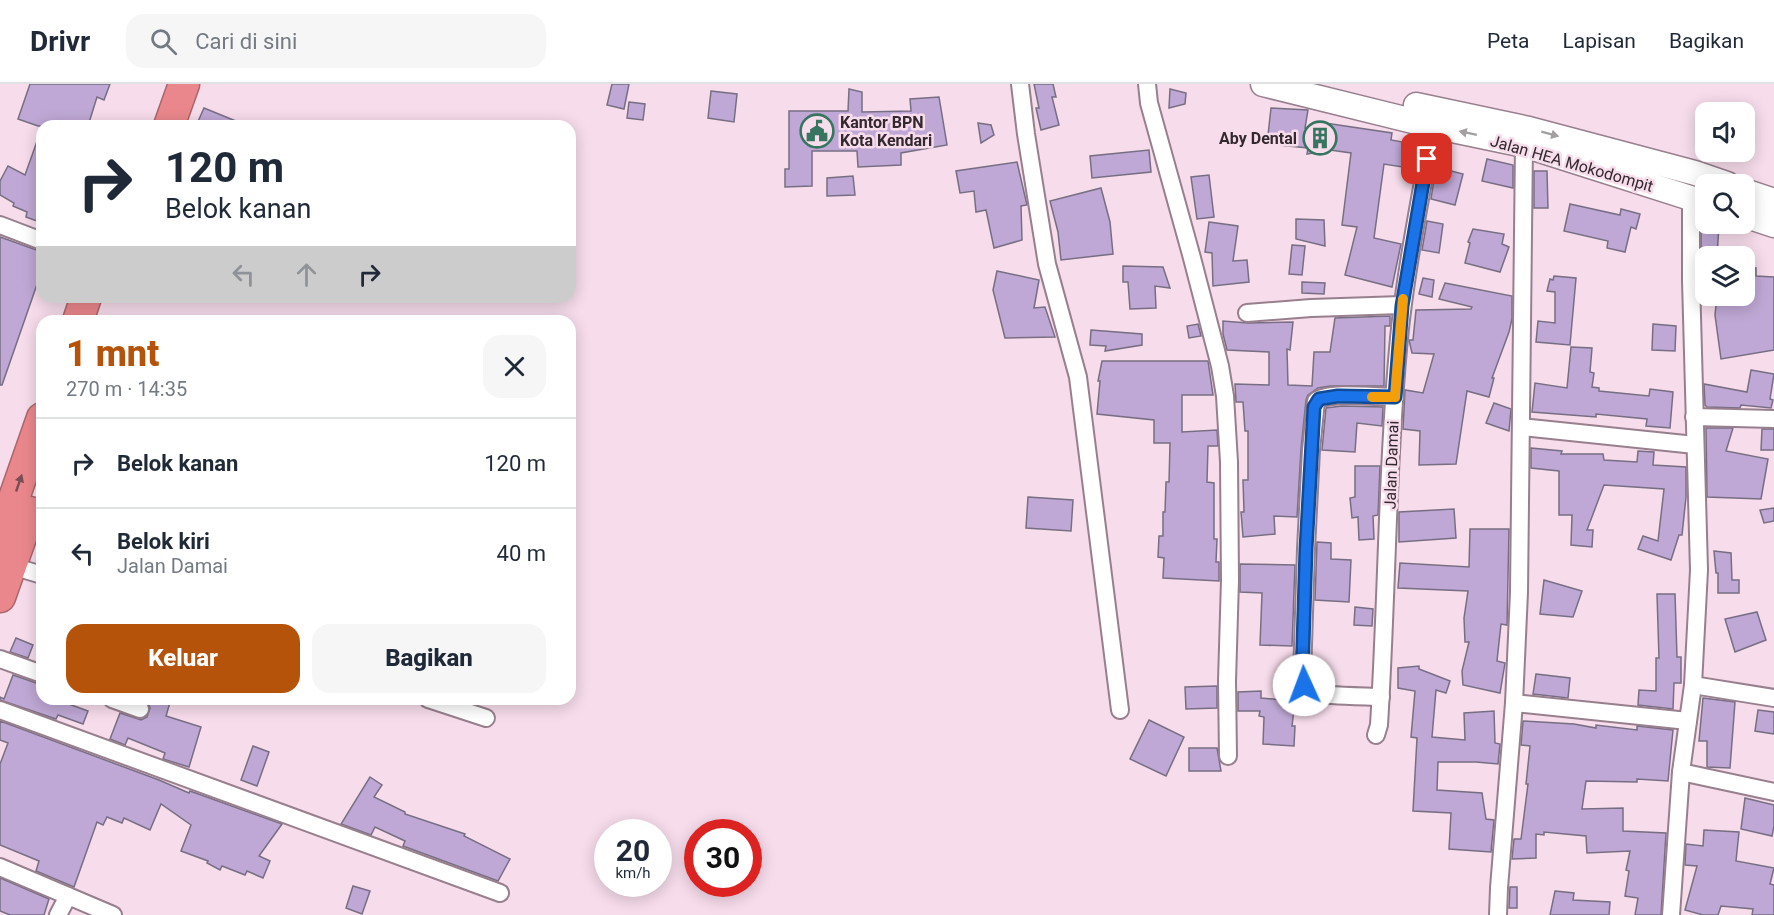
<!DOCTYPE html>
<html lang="id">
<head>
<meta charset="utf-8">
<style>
  :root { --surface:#fff; --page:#f6f6f7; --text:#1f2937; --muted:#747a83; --line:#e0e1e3; --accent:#b45309 }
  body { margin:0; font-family:Roboto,sans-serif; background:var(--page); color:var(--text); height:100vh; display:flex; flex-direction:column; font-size:22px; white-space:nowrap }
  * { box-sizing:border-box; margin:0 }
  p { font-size:20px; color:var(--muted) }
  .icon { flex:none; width:33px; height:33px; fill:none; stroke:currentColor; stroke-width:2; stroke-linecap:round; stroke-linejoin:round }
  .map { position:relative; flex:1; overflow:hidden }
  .side { position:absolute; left:36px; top:231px; width:540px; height:390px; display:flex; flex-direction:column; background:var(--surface); border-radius:18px; box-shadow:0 3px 15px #0003 }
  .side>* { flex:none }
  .hud { position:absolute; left:36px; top:36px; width:540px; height:183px; border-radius:18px; box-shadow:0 3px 15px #0003; background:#fff; color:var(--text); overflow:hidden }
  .controls { position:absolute; left:1695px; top:18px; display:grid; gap:12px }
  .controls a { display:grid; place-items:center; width:60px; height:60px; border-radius:12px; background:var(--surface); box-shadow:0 3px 15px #0003; font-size:30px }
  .speed { position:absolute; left:594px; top:735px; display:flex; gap:12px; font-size:30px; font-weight:700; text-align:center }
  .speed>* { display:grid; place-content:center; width:78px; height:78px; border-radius:50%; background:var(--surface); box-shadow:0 3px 15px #0003; line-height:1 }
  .speed small { font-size:15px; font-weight:400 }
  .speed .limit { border:9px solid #d22; background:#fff; color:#111 }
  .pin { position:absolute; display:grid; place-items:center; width:51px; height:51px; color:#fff; margin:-26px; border-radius:12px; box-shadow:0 3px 9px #0006 }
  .me { position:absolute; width:66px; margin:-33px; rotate:358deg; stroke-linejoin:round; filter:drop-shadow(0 0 4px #0008) }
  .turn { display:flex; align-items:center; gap:21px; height:126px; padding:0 30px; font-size:27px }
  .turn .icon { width:78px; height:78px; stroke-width:2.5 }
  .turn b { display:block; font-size:42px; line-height:51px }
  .lanes { display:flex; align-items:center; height:57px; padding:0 30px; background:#0003; justify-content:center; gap:30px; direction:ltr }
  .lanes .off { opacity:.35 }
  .round { display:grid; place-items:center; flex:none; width:63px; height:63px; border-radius:18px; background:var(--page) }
  .summary { display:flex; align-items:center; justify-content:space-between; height:102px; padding:0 30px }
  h1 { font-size:36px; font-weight:800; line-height:45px; color:var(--accent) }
  .cta { display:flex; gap:12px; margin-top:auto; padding:12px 30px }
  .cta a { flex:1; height:69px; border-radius:18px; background:var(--accent); color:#fff; font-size:24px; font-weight:800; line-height:69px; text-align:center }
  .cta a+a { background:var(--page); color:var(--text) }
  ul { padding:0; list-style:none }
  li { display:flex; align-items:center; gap:18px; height:90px; padding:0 30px; border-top:2px solid var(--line) }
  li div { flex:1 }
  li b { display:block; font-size:22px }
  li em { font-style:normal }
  header { display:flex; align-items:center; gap:36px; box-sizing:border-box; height:84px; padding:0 30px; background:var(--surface); border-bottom:2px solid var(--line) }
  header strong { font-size:28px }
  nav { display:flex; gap:33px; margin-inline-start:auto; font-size:21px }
  .search { width:420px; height:54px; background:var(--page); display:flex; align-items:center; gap:15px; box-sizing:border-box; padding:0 21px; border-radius:18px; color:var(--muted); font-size:22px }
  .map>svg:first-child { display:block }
</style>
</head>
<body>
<header>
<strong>Drivr</strong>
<div class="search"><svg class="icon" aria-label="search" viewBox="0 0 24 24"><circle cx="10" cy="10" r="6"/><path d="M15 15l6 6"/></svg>Cari di sini</div>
<nav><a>Peta</a><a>Lapisan</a><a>Bagikan</a></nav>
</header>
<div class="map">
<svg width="1774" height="831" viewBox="0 0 1774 831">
  <rect width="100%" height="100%" fill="#f7dceb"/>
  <g fill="#bfa8d5" stroke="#786e83" stroke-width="1.5">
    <path d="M30,0H110L104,16L97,13L88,42H38L18,35Z"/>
    <path d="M612,0H629L624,25L607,21Z"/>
    <path d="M1034,0H1053L1056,13H1052L1059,41L1041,46L1036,24H1039Z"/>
    <path d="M849,5L862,8V28L911,27L910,15L939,13L947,61L901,69V81L858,83L857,67H812V102L785,103V85H789V27H848Z"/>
    <path d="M1170,5L1186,9L1185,20L1169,24Z"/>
    <path d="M711,7L737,10L734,38L708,34Z"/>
    <path d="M629,18L645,20L643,36L627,34Z"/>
    <path d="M204,24L248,42H196Z"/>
    <path d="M1271,24L1308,26L1305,44L1325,39L1392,49L1391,56L1419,61L1415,85L1384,80L1374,154L1401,160L1392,203L1345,191L1357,143L1342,141L1351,69L1330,66L1307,70L1308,64L1267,60Z"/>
    <path d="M978,39L991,41L994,51L981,59Z"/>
    <path d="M40,49L42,50V139L26,133L27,128L13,122L14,119L0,111V97L8,82L25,91Z"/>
    <path d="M1149,66L1151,88L1092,94L1090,72Z"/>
    <path d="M1487,75L1513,81V104L1482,97Z"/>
    <path d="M1017,78L1027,121L1021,122L1022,156L994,164L986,126L976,128L974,107L960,109L956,87Z"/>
    <path d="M1436,83L1463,90L1455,121L1431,115Z"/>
    <path d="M1534,87H1547L1548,124H1534Z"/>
    <path d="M1209,91L1214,133L1197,135L1191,93Z"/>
    <path d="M853,92L855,111L827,112V94Z"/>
    <path d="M1101,104L1110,138L1113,170L1061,176L1058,148L1050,117Z"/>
    <path d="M1570,120L1620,131L1621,125L1640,130L1636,145L1631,143L1625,168L1607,164L1608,157L1564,147Z"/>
    <path d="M1296,135L1324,136L1325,162L1296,155Z"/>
    <path d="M1427,137L1443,140L1439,169L1422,166Z"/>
    <path d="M1209,138L1238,142L1233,177L1247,176L1249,198L1213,202L1212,169L1205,168Z"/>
    <path d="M1701,140L1719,141L1717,172H1706V190H1701Z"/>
    <path d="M1473,145L1504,150L1502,160L1509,163L1500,188L1465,179L1470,159L1468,158Z"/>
    <path d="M0,153L42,168V186L2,301H0Z"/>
    <path d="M1292,161L1305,162L1302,191L1289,190Z"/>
    <path d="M1123,182L1163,183L1170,204L1155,202L1156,224L1130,225L1128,198H1123Z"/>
    <path d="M1744,183L1756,184V192L1774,193V266L1721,275L1715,231L1717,212H1744Z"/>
    <path d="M997,187L1039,196L1034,224L1045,223L1055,253L1005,254L993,206Z"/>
    <path d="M1554,192L1576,194L1570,261L1536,258L1538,237L1555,239V208L1547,207L1550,195L1553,196Z"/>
    <path d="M1423,194L1434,196L1432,213L1419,210Z"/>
    <path d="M1302,198L1325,199L1324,210L1302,209Z"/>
    <path d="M1445,199L1512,212V235L1509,248L1492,294H1494L1489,313L1467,307L1456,380L1419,381L1420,347L1403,345L1405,306L1423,309L1434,270L1412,269L1409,256H1413L1416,226L1471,225L1472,223L1439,215Z"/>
    <path d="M1390,232V242H1385L1384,302H1330L1318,304L1308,311L1306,316L1301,365L1297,433L1274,432L1275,450L1243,453L1241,428H1244L1243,396H1248V347H1245L1243,318H1236L1235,300L1269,301V268L1227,266L1223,250V237L1248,239L1293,238L1290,266L1287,265L1288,301L1312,302L1314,268H1330L1335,234Z"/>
    <path d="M1198,240L1201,252L1189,254L1187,242Z"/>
    <path d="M1653,240L1676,242L1675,267L1652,266Z"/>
    <path d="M1091,246L1142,250V261L1105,267L1106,262L1090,261Z"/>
    <path d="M1571,263L1592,264L1590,288L1594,289L1592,303L1599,304V307L1649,312L1650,305L1673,308L1670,344L1646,342L1647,335L1596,330V333L1532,328L1535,299L1567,304Z"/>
    <path d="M1102,277H1208L1213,311H1182V348L1217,346L1218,362H1208L1207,398L1214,399V455H1217L1216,478H1219V497L1163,494L1164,474L1158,473L1159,452H1163V428H1165L1166,398H1169L1170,359H1154V336L1097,330L1100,297H1098Z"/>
    <path d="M1751,286L1774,290L1770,315L1773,316L1771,324L1741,321L1740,324L1707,323L1705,321L1704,300L1747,308Z"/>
    <path d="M1494,319L1511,325L1509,347L1486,339Z"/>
    <path d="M1342,322L1383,323L1382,342L1357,339L1355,368L1322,366L1326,324Z"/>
    <path d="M1706,344H1733L1726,367L1768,375L1761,415L1707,413Z"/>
    <path d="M1762,345H1774V366H1761Z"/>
    <path d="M1531,364L1562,367L1561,370H1603L1604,376L1637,378L1638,367L1654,368L1653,381L1686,383V413L1682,451H1679L1671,476L1638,465L1643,452L1658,457L1664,405L1604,401L1587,446H1593L1592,463L1571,461L1572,431H1559V387L1531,384Z"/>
    <path d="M1355,382H1380L1378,431L1373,432L1374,455L1359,456L1358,433L1352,434L1350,414L1355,413Z"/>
    <path d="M1028,413L1073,416L1071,447L1026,444Z"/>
    <path d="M1774,424V437L1764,439L1760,426Z"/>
    <path d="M1454,425L1456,454L1399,458V428Z"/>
    <path d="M1470,445H1509L1507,541L1501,540L1497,577L1505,579L1500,609L1463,601L1462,587L1469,558H1465L1464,534L1468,507L1398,504L1400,479L1469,483Z"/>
    <path d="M1317,458L1331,459V475L1351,476L1349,518L1315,516Z"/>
    <path d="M1714,467L1731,469L1732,496H1739V509H1718V489H1716Z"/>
    <path d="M1240,480L1295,481L1292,562L1260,561L1262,509L1240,508Z"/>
    <path d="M1544,496L1582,507L1573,533L1540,530Z"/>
    <path d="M1657,510H1675L1677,573H1681V599H1674L1673,625L1638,621L1639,606L1656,607V574H1659Z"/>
    <path d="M1355,523L1373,525L1372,542L1354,541Z"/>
    <path d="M1757,528L1766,556L1735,568L1725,535Z"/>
    <path d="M16,554L33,561L28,574L10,568Z"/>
    <path d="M1419,582V585L1450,597L1446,609L1436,606L1432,653L1465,656L1464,629L1494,627L1495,659L1500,660L1498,680L1476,678H1438L1437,706L1482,709L1486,735L1494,736L1491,768L1449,765L1451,729L1413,727L1417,654L1411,653L1415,607L1398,604V584Z"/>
    <path d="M1536,590L1570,594L1568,614L1533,610Z"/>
    <path d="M13,591L42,601V615H55L88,627L83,640L58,631L56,635L0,616V613L4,615Z"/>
    <path d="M1217,602V624L1186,625L1185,603Z"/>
    <path d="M1261,607V614L1295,617L1292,642H1295L1294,662L1263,660L1264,633L1259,632L1260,627H1238V608Z"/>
    <path d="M1703,614L1735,618L1730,684L1707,683V657H1699Z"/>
    <path d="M147,615H171L166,632L201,643L189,683L163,675L165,669L128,654L125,661L110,655L120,629L141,636L147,633L150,624Z"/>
    <path d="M1758,626L1774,628V650L1755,647Z"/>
    <path d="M1149,636L1184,653L1166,692L1130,675Z"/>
    <path d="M0,637L159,696L189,709L190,707L282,740L259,772L270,777L263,794L247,787L245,791L222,782L220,786L207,779L208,777L181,767L191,741L161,720L150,746L124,734L122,739L107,733L103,741L97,738L74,803L36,787L39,777L0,761V680L8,659L0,656Z"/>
    <path d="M1523,637L1574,640L1596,644V641L1637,646V642L1673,646L1668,697L1637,695V698L1586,697L1582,725L1623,724V747L1666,749L1661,831H1635L1638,814L1625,812L1629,787L1626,786L1630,767L1587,769L1586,752L1544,748V751L1536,750V774L1512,775L1514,755H1521L1528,700H1526L1530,662L1521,661Z"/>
    <path d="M253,662L269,668L257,702L241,696Z"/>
    <path d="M1189,664H1217L1221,687H1189Z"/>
    <path d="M370,693L382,701L374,713L405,728V730L465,750L464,752L510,775L498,797L403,762L405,757L375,743L371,751L341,740Z"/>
    <path d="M1745,714L1774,721V742L1772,752L1741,745Z"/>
    <path d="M1704,746L1739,748L1736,777L1774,784L1770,800L1774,801V831H1752L1753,825L1721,822L1718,831H1703L1685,826L1697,782L1685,781L1686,760L1703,762Z"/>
    <path d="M0,794L49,815L44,831H10L0,827Z"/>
    <path d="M353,802L370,807L362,830L346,824Z"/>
    <path d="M1510,803H1517V824H1509Z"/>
    <path d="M1555,807L1574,809L1573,816L1610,818L1609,831H1550Z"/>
  </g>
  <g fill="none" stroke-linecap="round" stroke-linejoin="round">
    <g stroke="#977f8d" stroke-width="20">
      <g id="street">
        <path d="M1020,0L1026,50L1047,180L1078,293L1120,626"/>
        <path d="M1147,0L1149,19L1192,174L1220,282L1225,312L1229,378L1230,496L1227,597L1228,672"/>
        <path d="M0,141L42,157"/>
        <path d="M1247,229L1311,224L1402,221"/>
        <path d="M1694,333L1774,335"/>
        <path d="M1522,343L1695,361"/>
        <path d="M12,482L42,491"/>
        <path d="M0,575L42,590"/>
        <path d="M1693,601L1774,614"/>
        <path d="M1381,613C1367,612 1317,613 1308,606C1304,603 1303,598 1302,593L1306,465L1311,366L1316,317C1329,307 1377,313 1395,313"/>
        <path d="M112,615L140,625"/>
        <path d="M428,615L486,634"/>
        <path d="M1514,619L1688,637"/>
        <path d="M0,626L500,809"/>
        <path d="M1376,651L1379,641C1387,512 1387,382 1399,254C1406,183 1421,112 1433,42"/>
        <path d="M1681,688L1774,708"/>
        <path d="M0,783L113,831"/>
        <path d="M58,831L68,812"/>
        <path d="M1498,831L1499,804L1514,619L1519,508L1524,61"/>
        <path d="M1671,831L1681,688L1693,601L1699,486L1691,196V114"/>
      </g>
    </g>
    <g stroke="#977f8d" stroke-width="27">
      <g id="secondary">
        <path d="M1263,0L1433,42L1524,61L1706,119"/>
        <path d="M1416,21L1529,45L1695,89L1727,100"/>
        <path d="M1744,107L1774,117"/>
        <path d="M1744,131L1774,141"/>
      </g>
    </g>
    <g stroke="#aa666b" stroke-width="33">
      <g id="highway">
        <path d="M169,42L184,0"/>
        <path d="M78,237L86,213"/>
        <path d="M0,454L42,334"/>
        <path d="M0,513L30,428"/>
      </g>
    </g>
    <use href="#street" stroke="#fff" stroke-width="16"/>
    <use href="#secondary" stroke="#fff" stroke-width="24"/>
    <use href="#highway" stroke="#ea878c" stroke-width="30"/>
  </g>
  <defs><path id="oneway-solid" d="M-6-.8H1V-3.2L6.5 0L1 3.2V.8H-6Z" transform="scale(1.5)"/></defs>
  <g fill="#a39ea1">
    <use href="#oneway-solid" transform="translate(1468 49) rotate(-168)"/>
    <use href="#oneway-solid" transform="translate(1550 50) rotate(15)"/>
  </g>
  <use fill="#7c4e54" href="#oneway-solid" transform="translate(19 399) rotate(-71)"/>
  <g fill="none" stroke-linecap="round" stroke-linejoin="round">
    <g stroke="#114b97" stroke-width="15">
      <path id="route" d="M1304,601L1302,593L1306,465L1314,323L1319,315L1338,312L1395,313L1402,222L1427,75"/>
    </g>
    <use href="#route" stroke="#1a73e8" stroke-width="10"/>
    <path stroke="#f59e0b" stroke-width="10" d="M1372,313H1395L1403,215"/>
  </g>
  <defs>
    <g id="civic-ring" transform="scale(1.725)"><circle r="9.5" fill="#f7dceb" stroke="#377561" stroke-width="1.5"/><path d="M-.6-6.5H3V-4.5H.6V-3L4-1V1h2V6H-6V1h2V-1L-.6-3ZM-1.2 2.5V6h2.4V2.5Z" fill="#377561"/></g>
    <g id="building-ring" transform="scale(1.725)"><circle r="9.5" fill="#f7dceb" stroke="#377561" stroke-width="1.5"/><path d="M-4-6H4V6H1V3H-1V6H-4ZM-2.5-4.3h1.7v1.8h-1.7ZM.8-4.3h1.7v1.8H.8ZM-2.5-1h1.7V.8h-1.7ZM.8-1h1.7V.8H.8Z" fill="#377561"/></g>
  </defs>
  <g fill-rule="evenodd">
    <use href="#civic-ring" x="817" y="47"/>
    <use href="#building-ring" x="1320" y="54"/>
  </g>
  <g text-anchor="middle" stroke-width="5" stroke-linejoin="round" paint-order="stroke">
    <g font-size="16" font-weight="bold" fill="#32282e" stroke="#f7dceb" text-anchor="start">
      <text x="840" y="44">Kantor BPN<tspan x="840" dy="18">Kota Kendari</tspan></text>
      <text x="1297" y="60" text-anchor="end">Aby Dental</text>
    </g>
    <g font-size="16" fill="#32282e" stroke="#f7dceb">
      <text transform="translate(1572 79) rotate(16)" y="6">Jalan HEA Mokodompit</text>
      <text transform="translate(1391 381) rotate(-88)" y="6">Jalan Damai</text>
    </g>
  </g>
</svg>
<div class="controls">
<a><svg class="icon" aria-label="sound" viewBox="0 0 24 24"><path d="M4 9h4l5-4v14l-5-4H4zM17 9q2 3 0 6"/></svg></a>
<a><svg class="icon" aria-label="search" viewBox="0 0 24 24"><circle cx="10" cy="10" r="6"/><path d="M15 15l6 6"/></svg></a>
<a><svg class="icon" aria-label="layers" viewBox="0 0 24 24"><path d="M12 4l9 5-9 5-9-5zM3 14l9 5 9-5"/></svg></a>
</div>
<div class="speed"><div>20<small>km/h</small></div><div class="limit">30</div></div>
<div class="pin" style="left:1427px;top:75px;background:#d93025"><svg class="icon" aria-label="arrive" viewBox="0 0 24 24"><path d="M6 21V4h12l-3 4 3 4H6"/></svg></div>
<svg class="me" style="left:1304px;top:601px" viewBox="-20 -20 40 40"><circle r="19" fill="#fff"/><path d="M0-13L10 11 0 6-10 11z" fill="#1a73e8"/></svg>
<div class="hud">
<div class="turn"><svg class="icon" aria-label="right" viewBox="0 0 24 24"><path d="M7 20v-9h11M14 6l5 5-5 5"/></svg><div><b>120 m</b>Belok kanan</div></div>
<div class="lanes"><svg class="icon off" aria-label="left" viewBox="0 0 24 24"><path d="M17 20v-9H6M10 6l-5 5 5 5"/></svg><svg class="icon off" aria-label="ahead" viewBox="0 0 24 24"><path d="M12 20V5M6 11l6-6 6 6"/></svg><svg class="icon" aria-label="right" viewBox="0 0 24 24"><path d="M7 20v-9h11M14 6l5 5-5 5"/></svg></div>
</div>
<section class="side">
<div class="summary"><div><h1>1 mnt</h1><p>270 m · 14:35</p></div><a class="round"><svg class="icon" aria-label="close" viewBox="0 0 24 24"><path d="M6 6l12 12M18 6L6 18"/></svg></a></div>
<ul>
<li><svg class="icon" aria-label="right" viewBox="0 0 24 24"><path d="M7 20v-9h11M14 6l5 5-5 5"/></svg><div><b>Belok kanan</b></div><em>120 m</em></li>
<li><svg class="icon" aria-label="left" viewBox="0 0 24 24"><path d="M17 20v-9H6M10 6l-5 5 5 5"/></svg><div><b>Belok kiri</b><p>Jalan Damai</p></div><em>40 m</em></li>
</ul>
<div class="cta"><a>Keluar</a><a>Bagikan</a></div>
</section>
</div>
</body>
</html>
